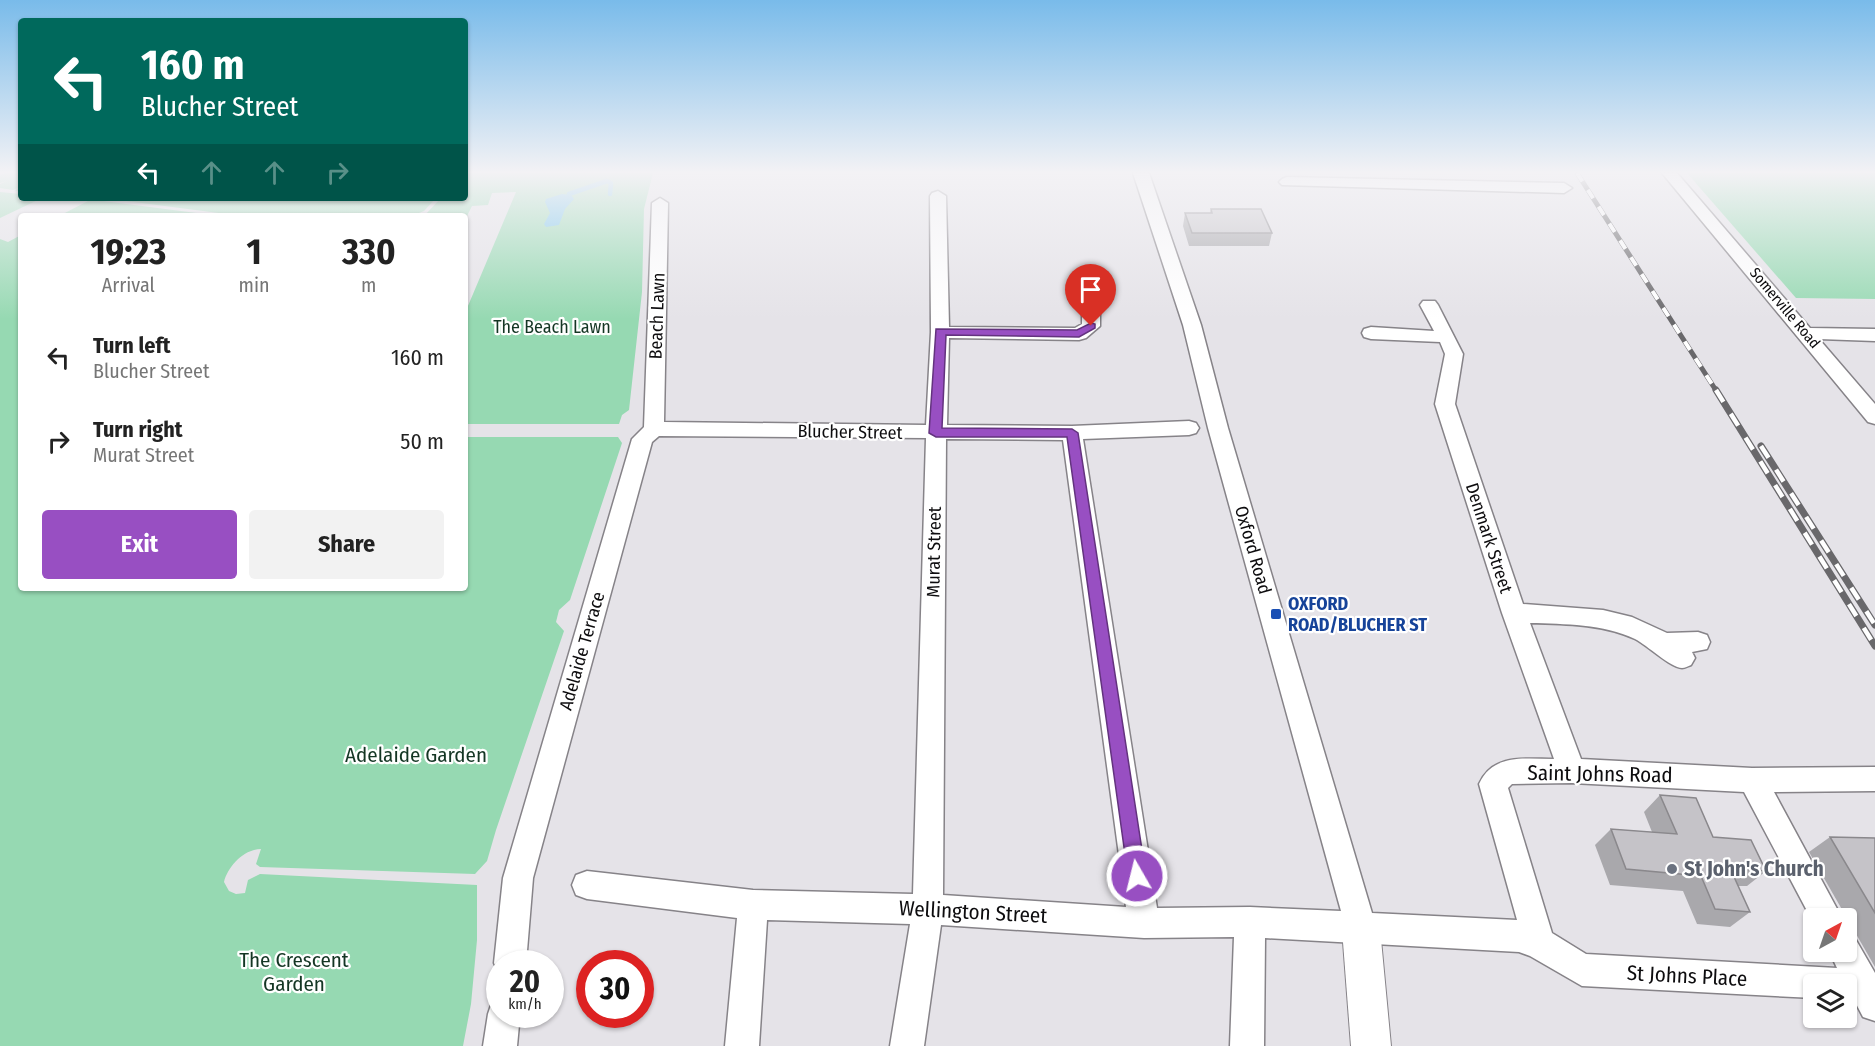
<!DOCTYPE html>
<html lang="en">
<head>
<meta charset="utf-8">
<style>
  :root { --surface:#fff; --page:#f2f2f2; --text:#222; --muted:#767676; --accent:#984fc2 }
  body { margin:0; font-family:"Fira Sans Condensed",sans-serif; background:var(--page); color:var(--text); height:100vh; display:flex; flex-direction:column; font-size:22px; white-space:nowrap }
  * { box-sizing:border-box; margin:0 }
  p { font-size:20px; color:var(--muted) }
  .icon { flex:none; width:33px; height:33px; fill:none; stroke:currentColor; stroke-width:2; stroke-linecap:round; stroke-linejoin:round }
  .map { position:relative; flex:1; overflow:hidden }
  .details { position:absolute; left:18px; top:213px; width:450px; height:378px; display:flex; flex-direction:column; background:var(--surface); border-radius:6px; box-shadow:0 2px 4px #0004 }
  .details>* { flex:none }
  .banner { position:absolute; left:18px; top:18px; width:450px; height:183px; border-radius:6px; box-shadow:0 2px 4px #0004; background:#00695c; color:#fff; overflow:hidden }
  .needle { width:39px; rotate:40deg }
  .buttons { position:absolute; left:1803px; top:908px; display:grid; gap:12px }
  .buttons a { display:grid; place-items:center; width:54px; height:54px; border-radius:6px; background:var(--surface); box-shadow:0 2px 4px #0004; font-size:30px }
  .speed { position:absolute; left:486px; top:950px; display:flex; gap:12px; font-size:30px; font-weight:700; text-align:center }
  .speed>* { display:grid; place-content:center; width:78px; height:78px; border-radius:50%; background:var(--surface); box-shadow:0 2px 4px #0004; line-height:1 }
  .speed small { font-size:15px; font-weight:400 }
  .speed .limit { border:9px solid #d22; background:#fff; color:#111 }
  .pin { position:absolute; display:grid; place-items:center; width:51px; height:51px; color:#fff; margin:-62px -26px; border-radius:50% 50% 50% 0; rotate:-45deg; box-shadow:0 0 6px #0007 }
  .pin .icon { rotate:45deg }
  .me { position:absolute; width:66px; margin:-33px; rotate:352deg; stroke-linejoin:round; filter:drop-shadow(0 0 4px #0008) }
  .turn { display:flex; align-items:center; gap:21px; height:126px; padding:0 24px; font-size:27px }
  .turn .icon { width:78px; height:78px; stroke-width:2.5 }
  .turn b { display:block; font-size:42px; line-height:51px }
  .lanes { display:flex; align-items:center; height:57px; padding:0 24px; background:#0003; justify-content:center; gap:30px; direction:ltr }
  .lanes .off { opacity:.35 }
  .eta { display:flex; justify-content:space-evenly; align-items:center; height:102px; text-align:center }
  .eta b { font-size:36px; font-weight:700; line-height:42px }
  .primary-button { display:flex; gap:12px; margin-top:auto; padding:12px 24px }
  .primary-button a { flex:1; height:69px; border-radius:6px; background:var(--accent); color:#fff; font-size:24px; font-weight:700; line-height:69px; text-align:center }
  .primary-button a+a { background:var(--page); color:var(--text) }
  ul { padding:0; list-style:none }
  li { display:flex; align-items:center; gap:18px; height:84px; padding:0 24px }
  li div { flex:1 }
  li b { display:block; font-size:22px }
  li em { font-style:normal }
  .map>svg:first-child { display:block }
</style>
</head>
<body>
<div class="map">
<svg width="1875" height="1046" viewBox="0 0 1875 1046">
  <rect width="100%" height="100%" fill="#e5e3e8"/>
  <g fill="#96d9b2">
    <path d="M5,173H21V191H15L18,188L13,190L0,188V184L7,181L0,183V175Z"/>
    <path d="M465,173H653L644,209L642,292L629,410L622,415L619,424H465V313L516,192L492,193L488,205L472,206L465,220V216H424L441,198H465Z"/>
    <path d="M1687,173H1875V299L1796,298Z"/>
    <path d="M0,192L21,194V198H42L0,218Z"/>
    <path d="M103,198H436L424,211L414,215H234Z"/>
    <path d="M94,200L103,201L220,216H59L88,201Z"/>
    <path d="M21,235V588H465V437H618L622,443L570,600L559,610L556,622L564,631L496,830L487,861L475,874L260,867L256,864L261,849C244,849 228,866 224,882L229,891L236,894L245,893L248,880L260,874L477,885V940L471,1004L463,1046H0V239L8,242Z"/>
  </g>
  <path fill="#73c5ed" d="M562,194L571,195L574,199L565,209L559,225L546,227L544,224L550,213L545,202L546,199Z"/>
  <g fill="none" stroke-linecap="round" stroke-linejoin="round">
    <path stroke="#73c5ed" stroke-width="4.5" d="M569,194L607,181L611,183L610,194"/>
    <g stroke="#868388" stroke-width="3">
      <g id="minor">
        <path d="M1133,173H1149L1201,325L1228,428L1372,913L1517,920L1479,784C1493,753 1525,759 1554,759L1502,613L1435,404L1445,354L1440,342L1371,339L1364,337L1362,333L1364,329L1371,327L1434,331L1420,305L1423,301H1435L1438,305L1463,354L1455,404L1523,604L1603,610L1632,617L1667,633L1698,632L1707,635L1710,642L1707,649L1692,652L1695,658L1691,665C1688,666 1685,668 1682,668C1671,668 1647,645 1635,639C1603,624 1565,624 1530,623L1581,759L1752,768L1875,767V791L1774,792L1842,918H1814V924L1744,792L1572,783L1512,784L1508,788L1552,933L1586,954L1837,968L1829,951H1846V936L1856,940L1875,973V1021L1863,1017L1852,996L1846,999V984H1814V998L1582,986L1530,956L1519,952L1265,938L1264,1046H1230L1234,937L1144,938L941,925L924,1046H890L910,924L767,920L759,1046H725L737,918L587,899L576,895L572,885L576,875L587,871L753,890L913,894L926,438L659,436L652,442L533,878L526,963H500L499,974L494,963L503,878L632,439L644,427L652,203L660,198L668,203L664,422L926,425L931,332L930,196L932,193L938,191L946,196L949,327L1075,328L1082,324V313L1085,309H1097L1100,313V326L1086,338L1079,340L949,338L947,425L1072,426L1189,421L1196,423L1199,428L1196,433L1189,435L1083,439L1157,908L1250,907L1341,911L1208,428L1183,325ZM946,439L1063,440L1126,907L943,895Z"/>
        <path d="M1662,173H1677L1810,328L1875,329V341L1819,339L1875,404V424L1868,422Z"/>
        <path d="M1287,177L1564,183L1572,188L1564,193L1282,185L1279,182L1282,179Z"/>
        <path d="M500,999V1014H520L517,1046H483L488,1014L492,1002Z"/>
      </g>
    </g>
    <g stroke="#868388" stroke-width="2">
      <path id="tertiary" d="M1361,911L1374,916L1380,929L1391,1046H1351L1342,929L1348,916Z"/>
    </g>
    <use href="#minor" fill="#fff" fill-rule="evenodd"/>
    <use href="#tertiary" fill="#fff" fill-rule="evenodd"/>
    <g stroke="#69686b" stroke-width="5">
      <path id="rail-far1" d="M1577,173L1717,392"/>
    </g>
    <g stroke="#69686b" stroke-width="7">
      <g id="rail">
        <path d="M1716,390L1875,646"/>
        <path d="M1761,446L1875,625"/>
      </g>
    </g>
    <use href="#rail-far1" stroke="#fff" stroke-width="4" stroke-dasharray="10" stroke-linecap="butt"/>
    <use href="#rail" stroke="#fff" stroke-width="4.5" stroke-dasharray="14" stroke-linecap="butt"/>
  </g>
  <g fill="#a9a8ac">
    <path d="M1211,209L1272,233L1269,246H1189L1183,226L1185,213H1210Z"/>
    <path d="M1660,795L1713,837L1766,871L1747,886H1738L1750,912L1730,927L1697,924L1683,891L1610,885L1595,845L1611,829L1652,832L1644,812Z"/>
    <path d="M1830,837L1875,838V967L1809,852Z"/>
  </g>
  <g fill="#c5c3c8" stroke="#8a888c" stroke-width="1.5">
    <path d="M1211,209H1261L1272,233H1192L1185,213H1212Z"/>
    <path d="M1660,795L1696,798L1713,837L1751,840L1766,871L1730,868L1750,912L1715,909L1701,876L1626,869L1611,829L1677,834Z"/>
    <path d="M1830,837L1875,838V913Z"/>
  </g>
  <linearGradient id="sky" x2="0" y2="1"><stop stop-color="#79bbea"/><stop offset="0.54" stop-color="#f3f2f5"/><stop offset="1" stop-color="#f3f2f5" stop-opacity="0"/></linearGradient>
  <rect width="1875" height="319" fill="url(#sky)"/>
  <path fill="#984fc2" stroke="#63337e" stroke-width="1.5" d="M1091,323L1095,324V328L1079,337L946,335L942,428L1072,429L1078,433L1146,876L1144,882L1137,885L1131,882L1128,876L1067,437H936L929,433L936,329L1077,330Z"/>
  <rect fill="#1a4fb4" stroke="#fff" stroke-width="2" x="1270" y="608" width="12" height="12" rx="3"/>
  <circle fill="#6b7280" stroke="#fff" stroke-width="2" cx="1672" cy="869" r="6"/>
  <g text-anchor="middle" stroke-width="4.5" stroke-linejoin="round" paint-order="stroke">
    <g font-size="15" fill="#0d0c0e" stroke="#fff">
      <text transform="translate(1785 308) rotate(50)" y="5">Somerville Road</text>
    </g>
    <g font-size="18" fill="#0d0c0e" stroke="#fff">
      <text transform="translate(657 316) rotate(-88)" y="6">Beach Lawn</text>
      <text transform="translate(850 432) rotate(1)" y="6">Blucher Street</text>
      <text transform="translate(1489 538) rotate(72)" y="6">Denmark Street</text>
      <text transform="translate(1253 550) rotate(74)" y="6">Oxford Road</text>
      <text transform="translate(934 552) rotate(-89)" y="6">Murat Street</text>
      <text transform="translate(582 651) rotate(-74)" y="6">Adelaide Terrace</text>
    </g>
    <g font-size="18" fill="#143624" stroke="#fff">
      <text x="552" y="333">The Beach Lawn</text>
    </g>
    <g font-size="18" font-weight="bold" fill="#164399" stroke="#fff" text-anchor="start">
      <text x="1288" y="610">OXFORD<tspan x="1288" dy="21">ROAD/BLUCHER ST</tspan></text>
    </g>
    <g font-size="21" fill="#143624" stroke="#fff">
      <text x="416" y="762">Adelaide Garden</text>
      <text x="294" y="967">The Crescent<tspan x="294" dy="24">Garden</tspan></text>
    </g>
    <g font-size="21" fill="#0d0c0e" stroke="#fff">
      <text transform="translate(1600 774) rotate(1)" y="7">Saint Johns Road</text>
      <text transform="translate(973 912) rotate(3)" y="7">Wellington Street</text>
      <text transform="translate(1687 976) rotate(3)" y="7">St Johns Place</text>
    </g>
    <g font-size="21" font-weight="bold" fill="#5b616d" stroke="#fff" text-anchor="start">
      <text x="1684" y="876">St John's Church</text>
    </g>
  </g>
</svg>
<div class="buttons">
<a><svg class="needle" viewBox="-14 -14 28 28"><path d="M0-13l5 13h-10z" fill="#e53935"/><path d="M0 13l5-13h-10z" fill="#767676"/></svg></a>
<a><svg class="icon" aria-label="layers" viewBox="0 0 24 24"><path d="M12 4l9 5-9 5-9-5zM3 14l9 5 9-5"/></svg></a>
</div>
<div class="speed"><div>20<small>km/h</small></div><div class="limit">30</div></div>
<div class="pin" style="left:1091px;top:326px;background:#d93025"><svg class="icon" aria-label="arrive" viewBox="0 0 24 24"><path d="M6 21V4h12l-3 4 3 4H6"/></svg></div>
<svg class="me" style="left:1137px;top:876px" viewBox="-20 -20 40 40"><circle r="17" fill="#984fc2" stroke="#fff" stroke-width="3"/><path d="M0-11L8 9 0 5-8 9z" fill="#fff"/></svg>
<div class="banner">
<div class="turn"><svg class="icon" aria-label="left" viewBox="0 0 24 24"><path d="M17 20v-9H6M10 6l-5 5 5 5"/></svg><div><b>160 m</b>Blucher Street</div></div>
<div class="lanes"><svg class="icon" aria-label="left" viewBox="0 0 24 24"><path d="M17 20v-9H6M10 6l-5 5 5 5"/></svg><svg class="icon off" aria-label="ahead" viewBox="0 0 24 24"><path d="M12 20V5M6 11l6-6 6 6"/></svg><svg class="icon off" aria-label="ahead" viewBox="0 0 24 24"><path d="M12 20V5M6 11l6-6 6 6"/></svg><svg class="icon off" aria-label="right" viewBox="0 0 24 24"><path d="M7 20v-9h11M14 6l5 5-5 5"/></svg></div>
</div>
<section class="details">
<div class="eta">
<div><b>19:23</b><p>Arrival</p></div>
<div><b>1</b><p>min</p></div>
<div><b>330</b><p>m</p></div>
</div>
<ul>
<li><svg class="icon" aria-label="left" viewBox="0 0 24 24"><path d="M17 20v-9H6M10 6l-5 5 5 5"/></svg><div><b>Turn left</b><p>Blucher Street</p></div><em>160 m</em></li>
<li><svg class="icon" aria-label="right" viewBox="0 0 24 24"><path d="M7 20v-9h11M14 6l5 5-5 5"/></svg><div><b>Turn right</b><p>Murat Street</p></div><em>50 m</em></li>
</ul>
<div class="primary-button"><a>Exit</a><a>Share</a></div>
</section>
</div>
</body>
</html>
